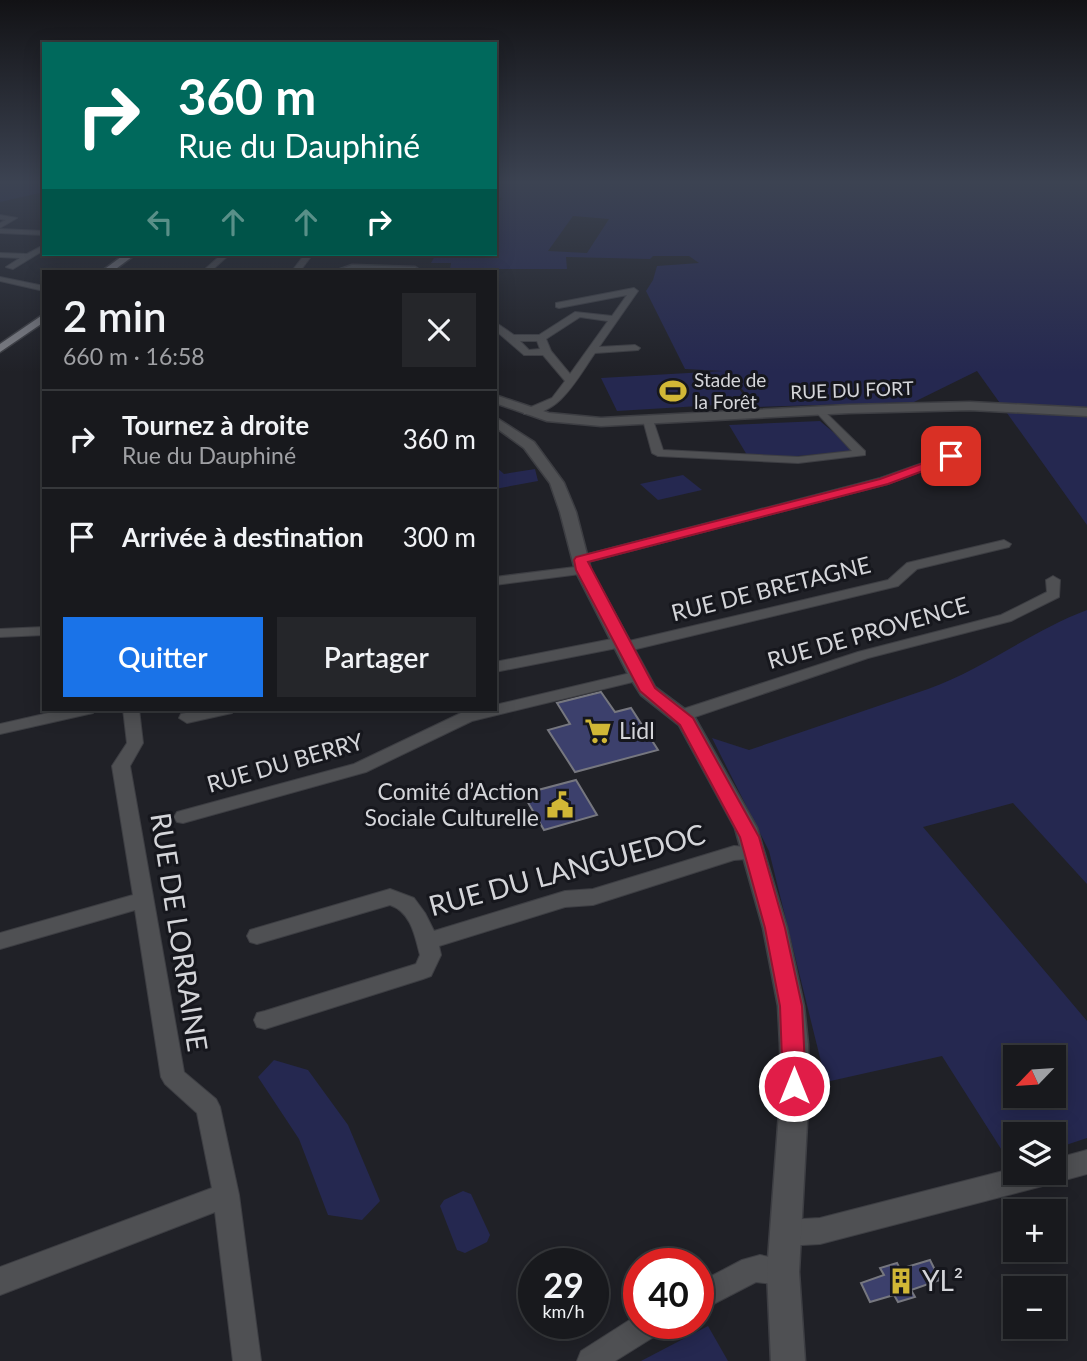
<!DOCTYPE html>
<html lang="fr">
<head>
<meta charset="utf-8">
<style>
  :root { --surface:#18191d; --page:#25262a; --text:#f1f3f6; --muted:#9fa0a4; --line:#36383b; --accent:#1a73e8 }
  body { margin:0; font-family:Lato,sans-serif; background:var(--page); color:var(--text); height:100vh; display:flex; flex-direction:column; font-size:26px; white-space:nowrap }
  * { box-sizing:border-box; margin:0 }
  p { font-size:23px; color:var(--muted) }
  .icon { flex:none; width:38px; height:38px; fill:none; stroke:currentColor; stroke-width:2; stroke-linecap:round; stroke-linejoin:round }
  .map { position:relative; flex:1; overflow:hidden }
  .sheet { position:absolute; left:42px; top:270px; width:455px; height:441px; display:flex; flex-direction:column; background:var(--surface); border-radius:0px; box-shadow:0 4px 18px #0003,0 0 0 2px var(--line) }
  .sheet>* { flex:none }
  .banner { position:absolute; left:42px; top:42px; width:455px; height:214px; border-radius:0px; box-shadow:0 4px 18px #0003,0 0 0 2px var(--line); background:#00695c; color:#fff; overflow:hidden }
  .needle { width:46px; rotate:245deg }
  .tools { position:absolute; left:1003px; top:1045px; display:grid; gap:14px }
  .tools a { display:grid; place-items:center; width:63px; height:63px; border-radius:0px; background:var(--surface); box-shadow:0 4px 18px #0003,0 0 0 2px var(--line); font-size:35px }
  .speed { position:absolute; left:518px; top:1248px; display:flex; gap:14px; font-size:35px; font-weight:700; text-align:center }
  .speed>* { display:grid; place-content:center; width:91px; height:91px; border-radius:50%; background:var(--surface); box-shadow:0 4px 18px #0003,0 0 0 2px var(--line); line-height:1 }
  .speed small { font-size:18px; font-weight:400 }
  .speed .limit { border:10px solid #d22; background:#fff; color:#111 }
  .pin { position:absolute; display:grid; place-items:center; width:60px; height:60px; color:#fff; margin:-30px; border-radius:14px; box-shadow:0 4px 10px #0006 }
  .me { position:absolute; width:77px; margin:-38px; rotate:0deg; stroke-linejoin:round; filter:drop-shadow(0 0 5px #0008) }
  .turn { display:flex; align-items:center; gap:24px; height:147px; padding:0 21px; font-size:32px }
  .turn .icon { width:91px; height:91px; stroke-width:2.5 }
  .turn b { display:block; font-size:49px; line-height:60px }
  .lanes { display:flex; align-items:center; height:66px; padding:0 21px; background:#0003; justify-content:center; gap:35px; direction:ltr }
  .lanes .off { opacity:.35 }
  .round { display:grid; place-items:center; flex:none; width:74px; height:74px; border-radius:0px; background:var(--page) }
  .headline { display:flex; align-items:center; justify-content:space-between; height:119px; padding:0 21px }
  h1 { font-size:42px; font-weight:600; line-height:52px }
  .cta { display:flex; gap:14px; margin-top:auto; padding:14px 21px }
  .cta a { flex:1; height:80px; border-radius:0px; background:var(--accent); color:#fff; font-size:28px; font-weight:600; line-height:80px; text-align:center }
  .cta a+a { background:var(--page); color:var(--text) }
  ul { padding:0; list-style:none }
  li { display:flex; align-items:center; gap:21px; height:98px; padding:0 21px; border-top:2px solid var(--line) }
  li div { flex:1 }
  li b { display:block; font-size:26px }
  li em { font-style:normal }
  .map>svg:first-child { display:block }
</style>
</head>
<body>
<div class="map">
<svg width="1087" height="1361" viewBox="0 0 1087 1361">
  <rect width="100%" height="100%" fill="#202127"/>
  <g fill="#252850" fill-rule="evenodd">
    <path d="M0,181L44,182V192L0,202Z"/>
    <path d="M495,181H1087V525L977,371L914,402L757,407L726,370L749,403L617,411L601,378L723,371L685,369L646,291L653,280L657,266L699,263L689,256H653L650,259L566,257L567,269H450L451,263H431L436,254H495V206L503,198L495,197ZM573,216L609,219L587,253L548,251Z"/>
    <path d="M820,421L852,448L851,451L787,457L747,455L729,425Z"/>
    <path d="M495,466L504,474L535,469L538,481L495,489Z"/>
    <path d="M683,475L702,490L658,500L640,484Z"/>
    <path d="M1087,610V884L1013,803L923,827L1087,1021V1138L1054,1149V1134H1015V1161L1010,1163L942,1056L826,1082L769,851L712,738L749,750L928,689C984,669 1031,631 1087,610ZM1015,1057H1054V1096H1015Z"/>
    <path d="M274,1060L308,1070L348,1125L380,1201L362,1220L328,1215L299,1139L258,1077Z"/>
    <path d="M463,1191L471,1194L490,1235L487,1242L465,1253L457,1250L440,1206L444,1200Z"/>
    <path d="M708,1326L728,1361H641Z"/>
  </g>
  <g fill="#3c406c" stroke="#76777f" stroke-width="2">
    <path d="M601,692L615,712L631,708L658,750L575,772L548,730L570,724L557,703Z"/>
    <path d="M576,780L597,815L544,830L523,794Z"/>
    <path d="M930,1260L940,1280L911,1290L915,1297L898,1302L894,1295L870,1302L861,1283L884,1275L880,1268L897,1263L900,1269Z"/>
  </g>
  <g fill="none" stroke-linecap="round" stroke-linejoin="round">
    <g stroke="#3d3e43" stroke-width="3">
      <path id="pedestrian" d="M352,265L415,267L418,269L415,271L352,269L335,271Z"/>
    </g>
    <g stroke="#3d3e43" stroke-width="2">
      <g id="minor">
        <path d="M0,215L17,218L0,228V223L6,220L0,219Z"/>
        <path d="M0,229L44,231V235L0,233Z"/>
        <path d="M44,245V250L13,269L6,267L20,258L0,257V253L27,254Z"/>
        <path d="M222,254H230L211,271H203Z"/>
        <path d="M305,254H313L300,271H292Z"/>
        <path d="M0,277L44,286V291L0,281Z"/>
        <path d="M634,288L638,291L599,347L635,345L640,348L638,350L595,353C578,377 559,417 524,414V410L552,398L565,381L543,355H524L495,330V322L514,335H539L575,312L612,316L627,295L559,308L556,307V303ZM580,317L608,321L570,374L551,351L546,339ZM520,341H537L540,349L529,350Z"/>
        <path d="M820,407L865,451V455L798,463L658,456L652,453L643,420L648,417L653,420L663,450L798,457L852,451L816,412V408Z"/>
        <path d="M951,453L978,464L972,467L951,460L888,484L581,564L574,560L576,557L880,478Z"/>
        <path d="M1004,540L1011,544L1009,547L917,569L898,586L624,652L617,648L495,672V662L622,637L629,641L888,580L907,563Z"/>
        <path d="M583,566L588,567L590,570L588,573L495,585V577Z"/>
        <path d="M1053,576L1060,580L1059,597L1011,621L868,658L686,720H674L672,716L674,712L858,652L1001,615L1047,592L1046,580Z"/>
        <path d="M44,627V635L0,637V629Z"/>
        <path d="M639,671L645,673L647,676L645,679L472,721L366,772L183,823L177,822L174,817L177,812L354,764L461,713L480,709H495V705Z"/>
        <path d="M66,709H95L93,713L0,734V724Z"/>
        <path d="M123,709H139L143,743L130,766L184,1072L216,1099L220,1107L239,1195L261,1361H233L215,1212L0,1295V1267L212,1188L197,1113L165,1084L161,1077L135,910L0,949V933L133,895L112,766L127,743Z"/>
        <path d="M205,709H234L232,713L187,723L179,718L181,714Z"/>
        <path d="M734,846L760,848L763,853L760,858L734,860L593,905L565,907L439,946L441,955L431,976L423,979L265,1029L257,1027L254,1020L257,1013L265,1011L416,964L420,955C415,936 411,912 390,905L257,944L250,942L247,936L250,930L390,889L414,898L425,913L434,931L565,891L593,889Z"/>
        <path d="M1087,1150V1174L1054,1183L820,1244L785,1246L776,1242L772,1233L776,1224L785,1220L820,1218L1015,1168V1172H1054V1159Z"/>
        <path d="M760,1255L793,1262L796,1272L793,1282L783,1285L756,1282L698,1312V1283L742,1260Z"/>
        <path d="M639,1314V1323H664L660,1333L615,1361H577L581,1351Z"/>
      </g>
    </g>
    <g stroke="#3d3e43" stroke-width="3">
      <g id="tertiary">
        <path d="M495,395L549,413L601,418L849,405L970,402L1087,408V416L970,410L849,413L601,426L547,421L495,403Z"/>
        <path d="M495,417L534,442L564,483L576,512L591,570L649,676L655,687L694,716L757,828L787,928L804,1006L808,1044L809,1086L799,1272L805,1361H771L767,1272L781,1086L780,1044L778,1006L763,928L735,828L679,725L641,695L629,676L575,570L560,512L550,483L524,448L495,427Z"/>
      </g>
    </g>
    <g stroke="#3d3e43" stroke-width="3">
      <g id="primary">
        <path d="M125,254H136L113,271H102Z"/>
        <path d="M44,314V322L0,352V344Z"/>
      </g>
    </g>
    <use href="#pedestrian" fill="#4f5053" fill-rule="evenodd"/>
    <use href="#minor" fill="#4f5053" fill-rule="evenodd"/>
    <use href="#tertiary" fill="#4f5053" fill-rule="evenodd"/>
    <use href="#primary" fill="#7d7e84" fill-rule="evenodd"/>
  </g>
  <linearGradient id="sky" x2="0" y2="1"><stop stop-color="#121215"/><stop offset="0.49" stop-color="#3c4352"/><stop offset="1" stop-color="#3c4352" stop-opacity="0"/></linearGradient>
  <rect width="1087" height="372" fill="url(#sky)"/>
  <path fill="#e11d48" stroke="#92132f" stroke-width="2" d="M951,453L956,456L955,459L888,484L588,562L655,688L693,718L759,837L785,928L802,1006L806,1086L803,1093L794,1096L786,1093L783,1086L780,1006L765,928L740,837L680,725L640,691L576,570L574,560L576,557L880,479Z"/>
  <defs>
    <g id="stadium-bare" transform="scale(2.1)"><path d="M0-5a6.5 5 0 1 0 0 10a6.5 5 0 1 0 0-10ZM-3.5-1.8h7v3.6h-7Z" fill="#d1b736" stroke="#16171d" stroke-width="2.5" paint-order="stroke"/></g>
    <g id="supermarket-bare" transform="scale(2.1)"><path d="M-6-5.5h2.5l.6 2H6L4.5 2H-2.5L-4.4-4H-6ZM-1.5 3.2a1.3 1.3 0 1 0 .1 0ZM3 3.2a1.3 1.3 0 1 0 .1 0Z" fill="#d1b736" stroke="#16171d" stroke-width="2.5" paint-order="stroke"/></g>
    <g id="civic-bare" transform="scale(2.1)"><path d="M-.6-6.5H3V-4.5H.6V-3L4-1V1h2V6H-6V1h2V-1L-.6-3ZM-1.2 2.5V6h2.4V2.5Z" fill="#d1b736" stroke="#16171d" stroke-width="2.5" paint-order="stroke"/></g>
    <g id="building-bare" transform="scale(2.1)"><path d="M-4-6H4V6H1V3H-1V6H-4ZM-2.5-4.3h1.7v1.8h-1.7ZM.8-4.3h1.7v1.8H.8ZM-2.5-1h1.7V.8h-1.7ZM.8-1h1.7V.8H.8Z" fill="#d1b736" stroke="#16171d" stroke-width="2.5" paint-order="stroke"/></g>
  </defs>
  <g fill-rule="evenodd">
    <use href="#stadium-bare" x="673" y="391"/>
    <use href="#supermarket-bare" x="598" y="731"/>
    <use href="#civic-bare" x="560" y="805"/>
    <use href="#building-bare" x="901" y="1281"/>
  </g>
  <g text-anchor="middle" stroke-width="6" stroke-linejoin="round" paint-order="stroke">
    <g font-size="19" fill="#d4d5d9" stroke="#16171d" text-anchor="start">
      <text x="694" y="387">Stade de<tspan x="694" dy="22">la Forêt</tspan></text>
    </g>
    <g font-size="19" fill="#d4d5d9" stroke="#16171d">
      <text transform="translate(852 390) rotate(-2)" y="7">RUE DU FORT</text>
    </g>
    <g font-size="23" fill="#d4d5d9" stroke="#16171d">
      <text transform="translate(771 589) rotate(-14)" y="8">RUE DE BRETAGNE</text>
      <text transform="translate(868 633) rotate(-16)" y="8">RUE DE PROVENCE</text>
      <text transform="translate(285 763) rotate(-16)" y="8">RUE DU BERRY</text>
    </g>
    <g font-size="23" fill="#d4d5d9" stroke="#16171d" text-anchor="start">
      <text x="619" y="739">Lidl</text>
      <text x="539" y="800" text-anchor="end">Comité d’Action<tspan x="539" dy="26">Sociale Culturelle</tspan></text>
    </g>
    <g font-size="28" fill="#d4d5d9" stroke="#16171d">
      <text transform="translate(567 870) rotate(-15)" y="10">RUE DU LANGUEDOC</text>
      <text transform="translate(179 932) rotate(81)" y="10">RUE DE LORRAINE</text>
    </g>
    <g font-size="28" fill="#d4d5d9" stroke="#16171d" text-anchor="start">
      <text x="922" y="1291">YL²</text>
    </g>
  </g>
</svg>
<div class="tools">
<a><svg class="needle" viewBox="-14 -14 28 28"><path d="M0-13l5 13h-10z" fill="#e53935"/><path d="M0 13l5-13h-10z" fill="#9fa0a4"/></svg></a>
<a><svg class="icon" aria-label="layers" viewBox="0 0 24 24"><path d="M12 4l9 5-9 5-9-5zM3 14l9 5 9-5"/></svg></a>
<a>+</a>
<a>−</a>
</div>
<div class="speed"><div>29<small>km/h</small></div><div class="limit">40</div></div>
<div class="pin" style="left:951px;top:456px;background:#d93025"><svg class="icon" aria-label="arrive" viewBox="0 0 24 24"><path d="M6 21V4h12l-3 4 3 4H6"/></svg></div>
<svg class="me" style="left:794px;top:1086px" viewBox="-20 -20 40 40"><circle r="17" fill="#e11d48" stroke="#fff" stroke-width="3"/><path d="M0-11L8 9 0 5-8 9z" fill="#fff"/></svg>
<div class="banner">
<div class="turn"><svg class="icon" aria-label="right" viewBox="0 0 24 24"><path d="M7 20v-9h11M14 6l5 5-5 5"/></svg><div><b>360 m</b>Rue du Dauphiné</div></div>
<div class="lanes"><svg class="icon off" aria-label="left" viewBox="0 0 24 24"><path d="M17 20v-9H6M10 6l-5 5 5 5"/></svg><svg class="icon off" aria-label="ahead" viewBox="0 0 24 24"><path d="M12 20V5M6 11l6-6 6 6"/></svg><svg class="icon off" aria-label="ahead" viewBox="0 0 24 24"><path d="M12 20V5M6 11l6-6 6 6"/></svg><svg class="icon" aria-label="right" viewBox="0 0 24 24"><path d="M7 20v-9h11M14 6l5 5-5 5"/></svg></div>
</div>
<section class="sheet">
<div class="headline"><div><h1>2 min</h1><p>660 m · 16:58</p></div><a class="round"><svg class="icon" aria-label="close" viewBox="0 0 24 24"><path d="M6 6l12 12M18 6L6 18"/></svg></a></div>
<ul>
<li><svg class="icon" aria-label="right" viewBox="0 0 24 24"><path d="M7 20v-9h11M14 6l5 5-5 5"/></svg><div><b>Tournez à droite</b><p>Rue du Dauphiné</p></div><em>360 m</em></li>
<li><svg class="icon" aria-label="arrive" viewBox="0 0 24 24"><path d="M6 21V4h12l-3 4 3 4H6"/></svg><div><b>Arrivée à destination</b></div><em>300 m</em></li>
</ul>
<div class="cta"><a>Quitter</a><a>Partager</a></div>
</section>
</div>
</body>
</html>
